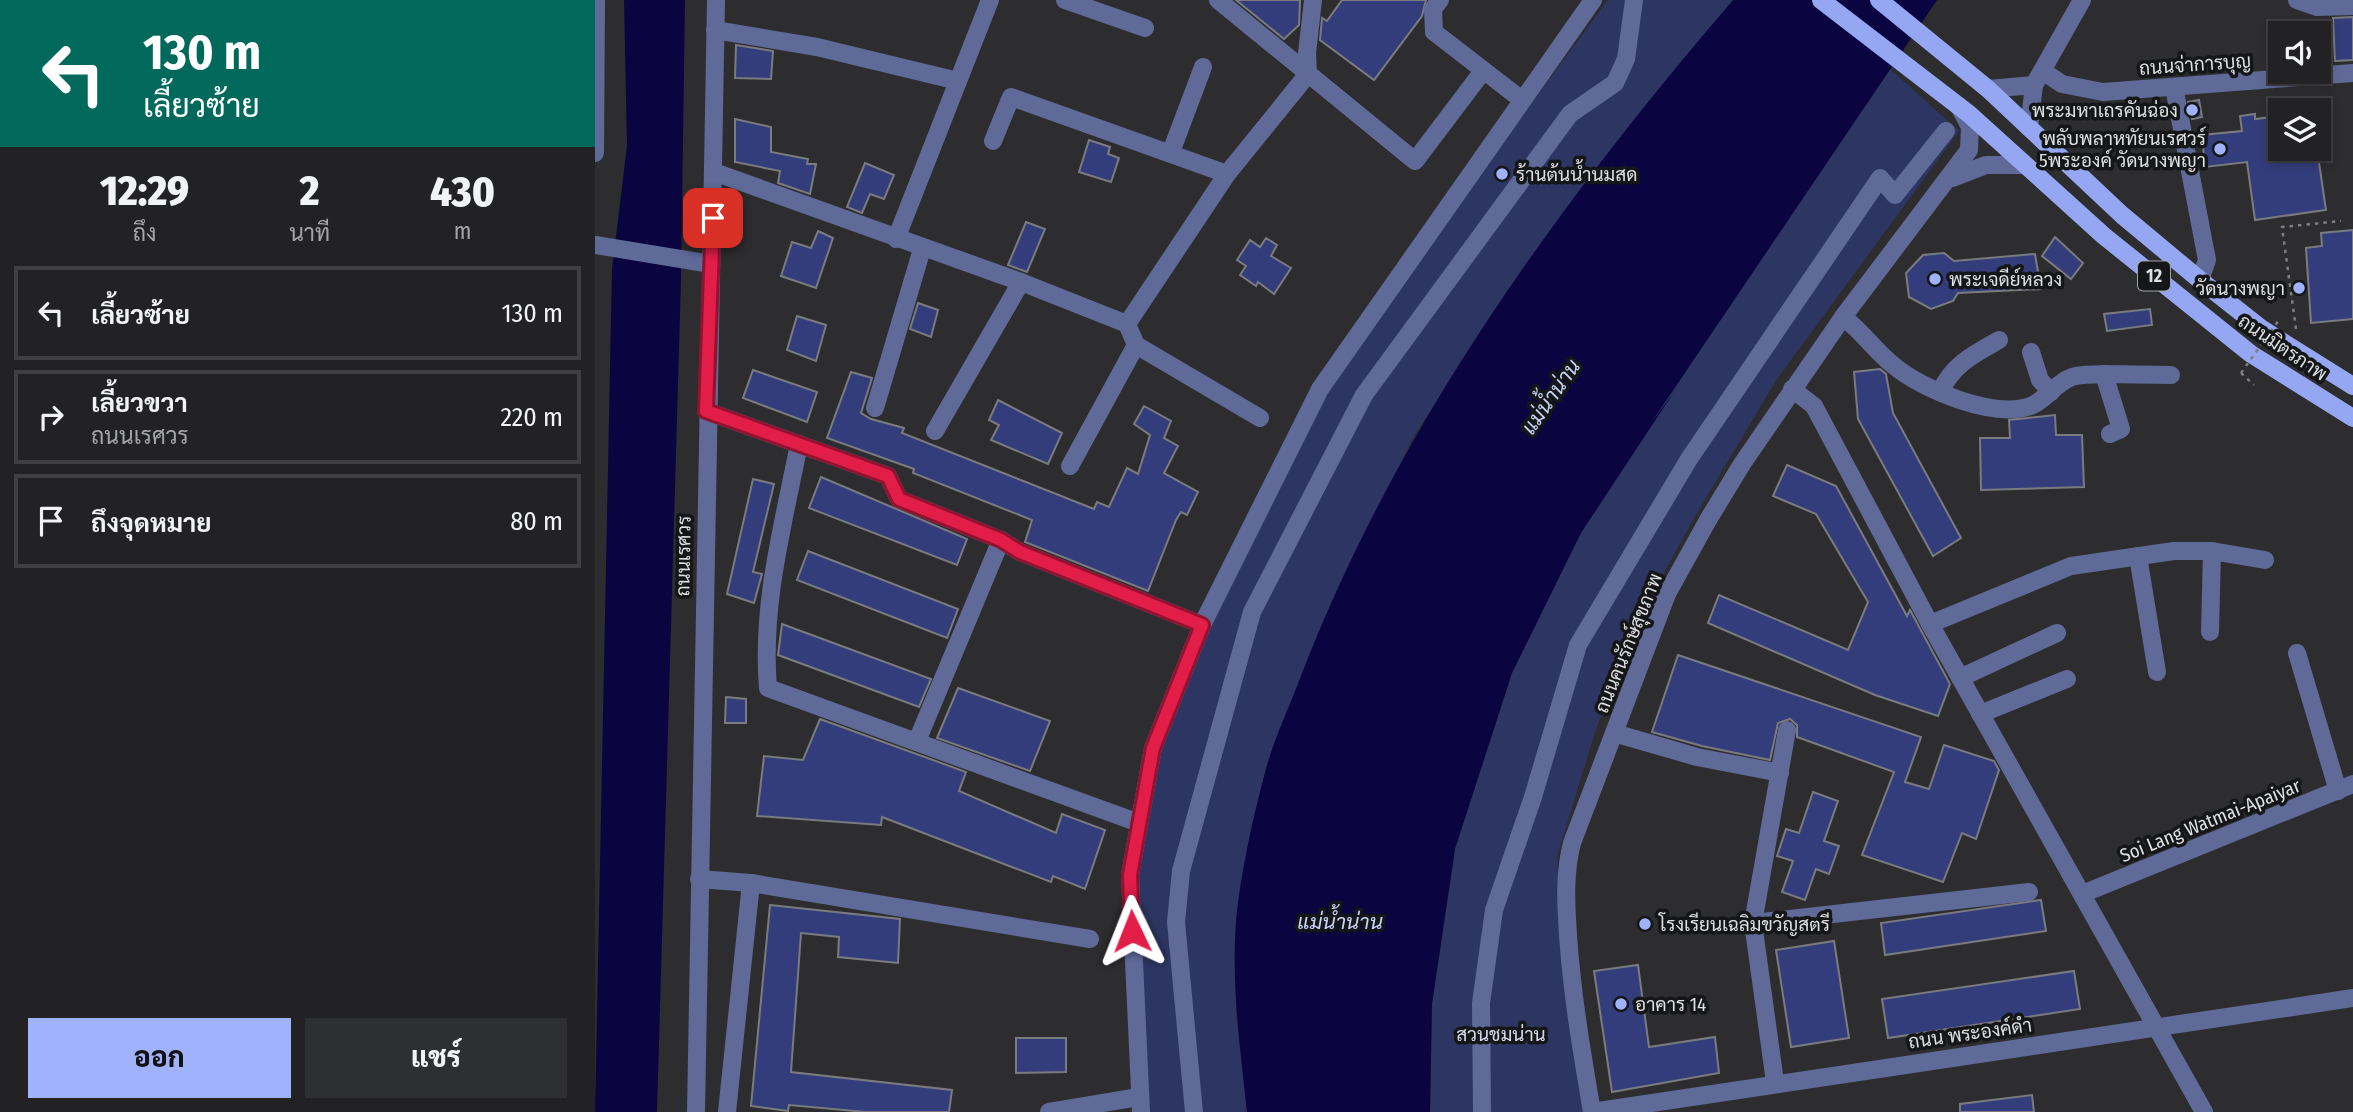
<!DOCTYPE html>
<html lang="th">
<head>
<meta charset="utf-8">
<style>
  :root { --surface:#222224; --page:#2e2f31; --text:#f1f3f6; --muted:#a2a4a6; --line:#3f3f41; --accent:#a1b2fd }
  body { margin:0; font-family:"Fira Sans Condensed",Sarabun,sans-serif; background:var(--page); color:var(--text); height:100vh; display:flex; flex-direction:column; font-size:26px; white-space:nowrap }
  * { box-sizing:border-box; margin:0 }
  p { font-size:23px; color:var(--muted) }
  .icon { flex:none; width:38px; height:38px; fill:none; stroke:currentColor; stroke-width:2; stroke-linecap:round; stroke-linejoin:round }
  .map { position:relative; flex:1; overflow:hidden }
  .side { display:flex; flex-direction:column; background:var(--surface); width:595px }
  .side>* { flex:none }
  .guide { background:#00695c; color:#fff; overflow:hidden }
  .controls { position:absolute; left:1673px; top:21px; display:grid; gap:14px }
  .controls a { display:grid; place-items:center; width:63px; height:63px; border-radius:0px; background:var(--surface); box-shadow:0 4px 10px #0003,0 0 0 2px var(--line); font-size:35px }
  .pin { position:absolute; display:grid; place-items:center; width:60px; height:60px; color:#fff; margin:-30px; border-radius:14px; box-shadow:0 4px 10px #0006 }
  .me { position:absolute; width:77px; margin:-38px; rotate:358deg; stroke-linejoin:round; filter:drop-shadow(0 0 5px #0008) }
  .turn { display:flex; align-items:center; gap:24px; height:147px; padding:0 28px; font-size:32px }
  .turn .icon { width:91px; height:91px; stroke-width:2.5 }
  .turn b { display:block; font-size:49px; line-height:60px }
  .eta { display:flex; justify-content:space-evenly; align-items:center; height:119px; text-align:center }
  .eta b { font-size:42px; font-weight:800; line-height:49px }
  .action { display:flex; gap:14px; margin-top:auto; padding:14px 28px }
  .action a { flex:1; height:80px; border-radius:0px; background:var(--accent); color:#111; font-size:28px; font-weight:800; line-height:80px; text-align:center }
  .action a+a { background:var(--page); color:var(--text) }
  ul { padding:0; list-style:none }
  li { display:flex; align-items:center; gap:21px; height:94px; margin:0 14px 10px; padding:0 14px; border:4px solid var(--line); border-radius:0px }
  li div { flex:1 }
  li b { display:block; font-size:26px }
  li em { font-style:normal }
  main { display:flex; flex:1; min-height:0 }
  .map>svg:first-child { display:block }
</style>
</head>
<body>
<main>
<section class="side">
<div class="guide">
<div class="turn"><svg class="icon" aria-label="left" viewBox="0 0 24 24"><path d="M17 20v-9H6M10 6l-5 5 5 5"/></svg><div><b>130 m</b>เลี้ยวซ้าย</div></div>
</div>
<div class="eta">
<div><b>12:29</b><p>ถึง</p></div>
<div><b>2</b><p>นาที</p></div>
<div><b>430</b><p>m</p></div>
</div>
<ul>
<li><svg class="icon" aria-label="left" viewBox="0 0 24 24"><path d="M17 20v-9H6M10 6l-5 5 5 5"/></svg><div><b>เลี้ยวซ้าย</b></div><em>130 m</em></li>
<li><svg class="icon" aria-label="right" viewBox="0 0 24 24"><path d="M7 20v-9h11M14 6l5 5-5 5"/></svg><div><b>เลี้ยวขวา</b><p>ถนนเรศวร</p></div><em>220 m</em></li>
<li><svg class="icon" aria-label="arrive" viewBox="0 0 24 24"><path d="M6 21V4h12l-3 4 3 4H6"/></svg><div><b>ถึงจุดหมาย</b></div><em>80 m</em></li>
</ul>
<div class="action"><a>ออก</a><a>แชร์</a></div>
</section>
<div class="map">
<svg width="1758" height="1112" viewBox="0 0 1758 1112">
  <rect width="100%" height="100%" fill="#2d2d30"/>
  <g fill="#2d3663">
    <path d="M1013,0H1140L905,304L817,439L671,768L642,912L641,1012L652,1112H546L535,875L562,737L725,389Z"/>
    <path d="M1285,60L1364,131L1182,379L1099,518L1045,617L1000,732L962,857L978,1043L988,1112H835L837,1004L860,849L917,673L996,510Z"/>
  </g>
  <g fill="#0a0540">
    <path d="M29,0H90L86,279L62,1112H0L17,269L32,146Z"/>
    <path d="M1138,0H1342L1056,423L1079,392L986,533L917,673L860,849L837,1004L835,1112H652C645,1046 635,977 642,911C647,868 659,812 671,769C679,739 693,710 704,681C801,427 962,205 1138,0Z"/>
  </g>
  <g fill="#333d7b" stroke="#7a7b7e" stroke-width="2">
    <path d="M641,0H705L704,25L689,39Z"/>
    <path d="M747,0H831L827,16L779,80L725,40L727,18L732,21Z"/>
    <path d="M1758,17V60L1740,61L1738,18Z"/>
    <path d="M141,45L178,51L176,79L140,78Z"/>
    <path d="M1604,100L1607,117L1597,119L1593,102Z"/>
    <path d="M1660,114V119L1685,116V149H1722L1731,210L1660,220L1652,162L1610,167L1607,135L1647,131L1645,116Z"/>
    <path d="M140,119L176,127V152L213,159L212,164H221L215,194L183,183L185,171L140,162Z"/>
    <path d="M494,140L515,147L513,154L524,158L516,182L484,172Z"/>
    <path d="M270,163L299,175L289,199L275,194L267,213L252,207Z"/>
    <path d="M431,222L450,229L432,272L413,265Z"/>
    <path d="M1758,230V319L1716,323L1711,248L1727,246L1726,233Z"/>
    <path d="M223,231L238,238L221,288L186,276L197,242L216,248Z"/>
    <path d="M1460,237L1488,263L1476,279L1447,256Z"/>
    <path d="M671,238L682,245L676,256L696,268L679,294L663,282L661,286L645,275L651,266L642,260L655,240L665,247Z"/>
    <path d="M1349,253L1359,261L1440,254L1446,289L1363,293L1358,301L1336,309L1314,297L1311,273L1328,255Z"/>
    <path d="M323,303L343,310L336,337L315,329Z"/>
    <path d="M1555,309L1557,325L1512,331L1509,314Z"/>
    <path d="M202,316L231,325L221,361L192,350Z"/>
    <path d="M1285,369L1291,374L1298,413L1366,538L1338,556L1263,419L1259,372Z"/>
    <path d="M158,370L222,392L212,422L148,398Z"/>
    <path d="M256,372L277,378L266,413L276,419L309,428L307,433L499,509L502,502L514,507L532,468L543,474L555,435L539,424L549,406L576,421L569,438L583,446L569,473L603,492L592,515L586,512L581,520L553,591L430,542L437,520L318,473L319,469L232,438Z"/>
    <path d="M403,400L467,433L453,464L396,440L404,425L394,420Z"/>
    <path d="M1460,415L1461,435H1487L1489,487L1386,490L1385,438H1415L1414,420Z"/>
    <path d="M1192,465L1241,486L1312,616L1315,610L1355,684L1343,716L1280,695L1113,623L1124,595L1253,650L1273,602L1221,514L1178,496Z"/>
    <path d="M226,477L372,539L362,565L214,508Z"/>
    <path d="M158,479L179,484L158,572L167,574L159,603L132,594Z"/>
    <path d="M213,551L363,609L352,638L202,580Z"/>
    <path d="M187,624L336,679L324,707L183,655Z"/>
    <path d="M1083,655L1326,737L1310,782L1334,789L1349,745L1399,761L1404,770L1381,839L1367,833L1348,882L1267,855L1299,772L1202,737V725L1195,719L1183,723L1175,760L1107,746L1057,732Z"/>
    <path d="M363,688L455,721L435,771L342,738Z"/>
    <path d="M131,697L151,699V723H130Z"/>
    <path d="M225,719L371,772L364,791L461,833L467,814L510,830L490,889L458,876L456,882L287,817L286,825L162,816L169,756L208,760Z"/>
    <path d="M1218,792L1243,801L1229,841L1244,846L1234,874L1221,869L1210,900L1187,892L1198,861L1182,856L1191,829L1204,833Z"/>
    <path d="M1446,900L1451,931L1290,955L1286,923Z"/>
    <path d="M175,905L305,919L303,963L243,957L244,937L206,933L196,1072L357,1090L354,1112H271L194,1105L193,1111L156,1106Z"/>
    <path d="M1239,941L1254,1038L1196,1047L1181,950Z"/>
    <path d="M1043,965L1054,1047L1120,1037L1124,1073L1017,1092L999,971Z"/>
    <path d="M1479,971L1485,1009L1293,1038L1287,999Z"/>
    <path d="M421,1038H471V1072L421,1073Z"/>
    <path d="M1437,1095L1439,1112H1365V1104Z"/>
  </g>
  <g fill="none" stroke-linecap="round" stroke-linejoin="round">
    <g stroke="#7e7e81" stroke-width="2.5" stroke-dasharray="3.5 5" stroke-linecap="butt">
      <path d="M1701,329L1687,227L1746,221"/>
      <path d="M1646,373L1659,385"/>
    </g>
    <g stroke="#5f6a98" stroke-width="18">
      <path d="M470,0L550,28"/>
      <path d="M623,0L820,161L888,71"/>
      <path d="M845,0L838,9L839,32L927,100"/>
      <path d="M1702,0L1722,7L1758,6"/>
      <path d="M120,30L222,47L363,81"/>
      <path d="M1449,72L1467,84L1508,92L1758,73"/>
      <path d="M1439,85L1487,0"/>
      <path d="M1579,87L1612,260L1605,280"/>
      <path d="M1393,89L1439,85L1434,128"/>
      <path d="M1364,106L1375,127L1374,150L1248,317L1147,464L1113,520L1072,594L977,843C969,874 971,904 973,935C977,995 987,1053 997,1112L1758,998"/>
      <path d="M398,141L416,97L632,174"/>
      <path d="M576,152L608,67"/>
      <path d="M0,153L1,0"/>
      <path d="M119,172L426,282L532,324L541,345L665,418"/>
      <path d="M1357,178L1391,165H1430"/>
      <path d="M301,239L395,0"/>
      <path d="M0,245L116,264"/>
      <path d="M1248,317C1267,331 1279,350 1298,365C1326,389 1401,421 1438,405C1452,398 1462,382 1477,377C1486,374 1499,375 1509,374L1526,429L1515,434"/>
      <path d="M532,324L632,174L713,74L712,53L718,0"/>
      <path d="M1436,352L1445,380L1456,392"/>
      <path d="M1509,374L1576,375"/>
      <path d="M1197,389L1219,406L1335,624L1609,1112"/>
      <path d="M1345,392C1358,364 1379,354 1404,340"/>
      <path d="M280,408L327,249"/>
      <path d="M111,411L293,476L304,499L406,540L425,552L607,625"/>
      <path d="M340,431L426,282"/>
      <path d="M204,444C188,526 166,605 173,688L544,823"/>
      <path d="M475,466L541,345"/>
      <path d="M1543,556L1562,672"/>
      <path d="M1335,624L1476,566L1579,551H1617L1670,560"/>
      <path d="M1615,632L1617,551"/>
      <path d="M1702,653L1743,791"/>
      <path d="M1365,678L1462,633"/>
      <path d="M1385,714L1472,679"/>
      <path d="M1019,733L1102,757L1185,773"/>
      <path d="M322,741L406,540"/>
      <path d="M104,879L156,883L495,939"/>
      <path d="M1487,894L1758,784"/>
      <path d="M1158,923L1434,892"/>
      <path d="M1180,1082L1158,923L1192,730"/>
      <path d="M101,1112L121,0"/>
      <path d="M132,1112L156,883"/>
      <path d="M454,1112L544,1097"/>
      <path d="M546,1112L535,875L558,748L607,625L725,389L998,0"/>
      <path d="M599,1112L581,922L586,871L657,612L769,395L975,114L1020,83L1031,59L1039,0"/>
      <path d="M887,1112L886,1003L899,910L938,797L983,645L1094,459L1285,178L1300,195L1351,131"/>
    </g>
    <g stroke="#95a6f2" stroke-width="18">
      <path d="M1226,0L1374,114L1509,236L1656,354L1758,418"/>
      <path d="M1284,0L1393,89L1527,215L1605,280L1667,329L1758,386"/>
    </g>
    <path stroke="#7e7e81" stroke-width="2.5" stroke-dasharray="3.5 5" stroke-linecap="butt" d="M1646,373L1684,320"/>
  </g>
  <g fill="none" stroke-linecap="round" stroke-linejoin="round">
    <g stroke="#92132f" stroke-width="18">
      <path id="route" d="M118,218L111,411L293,476L304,499L406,540L425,552L607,625L558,748L535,875L537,931"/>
    </g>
    <use href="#route" stroke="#e11d48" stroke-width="12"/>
  </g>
  <g fill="#a1b2fd" stroke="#151617" stroke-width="2.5">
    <circle cx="1597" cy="110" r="7"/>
    <circle cx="1625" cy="149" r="7"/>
    <circle cx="907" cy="174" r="7"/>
    <circle cx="1340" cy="279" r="7"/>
    <circle cx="1704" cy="288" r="7"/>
    <circle cx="1050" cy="924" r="7"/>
    <circle cx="1026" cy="1004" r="7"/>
  </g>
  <g text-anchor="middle" stroke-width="7" stroke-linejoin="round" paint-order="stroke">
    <rect fill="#151617" stroke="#a2a3a4" stroke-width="2" x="1543" y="261.5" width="32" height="29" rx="5"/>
    <g font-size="18" font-weight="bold" fill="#dfdfe1">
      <text x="1559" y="282">12</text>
    </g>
    <g font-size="19" fill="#dfdfe1" stroke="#151617">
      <text transform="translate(1600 64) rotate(-4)" y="7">ถนนจ่าการบุญ</text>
      <text transform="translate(1688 347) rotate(34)" y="7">ถนนมิตรภาพ</text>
      <text transform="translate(88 556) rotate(-89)" y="7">ถนนเรศวร</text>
      <text transform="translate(1033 643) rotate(-68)" y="7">ถนนคนรักษ์สุขภาพ</text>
      <text transform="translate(1615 820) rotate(-22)" y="7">Soi Lang Watmai-Apaiyar</text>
      <text transform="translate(1375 1033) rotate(-8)" y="7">ถนน พระองค์ดำ</text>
    </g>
    <g font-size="19" fill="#dfdfe1" stroke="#151617" text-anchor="start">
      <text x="1583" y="117" text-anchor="end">พระมหาเถรคันฉ่อง</text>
      <text x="1611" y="145" text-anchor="end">พลับพลาหทัยนเรศวร์<tspan x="1611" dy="22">5พระองค์ วัดนางพญา</tspan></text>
      <text x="921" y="181">ร้านต้นน้ำนมสด</text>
      <text x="1354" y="286">พระเจดีย์หลวง</text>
      <text x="1690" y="295" text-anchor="end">วัดนางพญา</text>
      <text x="1064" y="931">โรงเรียนเฉลิมขวัญสตรี</text>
      <text x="1040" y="1011">อาคาร 14</text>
    </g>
    <g font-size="19" fill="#d6dbee" stroke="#151617">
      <text x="906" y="1041">สวนชมน่าน</text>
    </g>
    <g font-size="21" font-style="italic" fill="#c9d3f9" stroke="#151617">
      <text transform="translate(956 397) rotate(-55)" y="7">แม่น้ำน่าน</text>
      <text x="745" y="929">แม่น้ำน่าน</text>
    </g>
  </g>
</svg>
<div class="controls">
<a><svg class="icon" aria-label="sound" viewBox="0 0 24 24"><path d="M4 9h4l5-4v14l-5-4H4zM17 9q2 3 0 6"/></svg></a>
<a><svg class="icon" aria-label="layers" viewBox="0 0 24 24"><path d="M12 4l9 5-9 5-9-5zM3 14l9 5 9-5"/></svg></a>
</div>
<div class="pin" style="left:118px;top:218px;background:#d93025"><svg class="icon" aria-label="arrive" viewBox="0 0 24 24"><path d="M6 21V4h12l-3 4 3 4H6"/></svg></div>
<svg class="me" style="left:537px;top:931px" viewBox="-20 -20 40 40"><path d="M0-17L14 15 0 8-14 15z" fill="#e11d48" stroke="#fff" stroke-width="4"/></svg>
</div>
</main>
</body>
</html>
